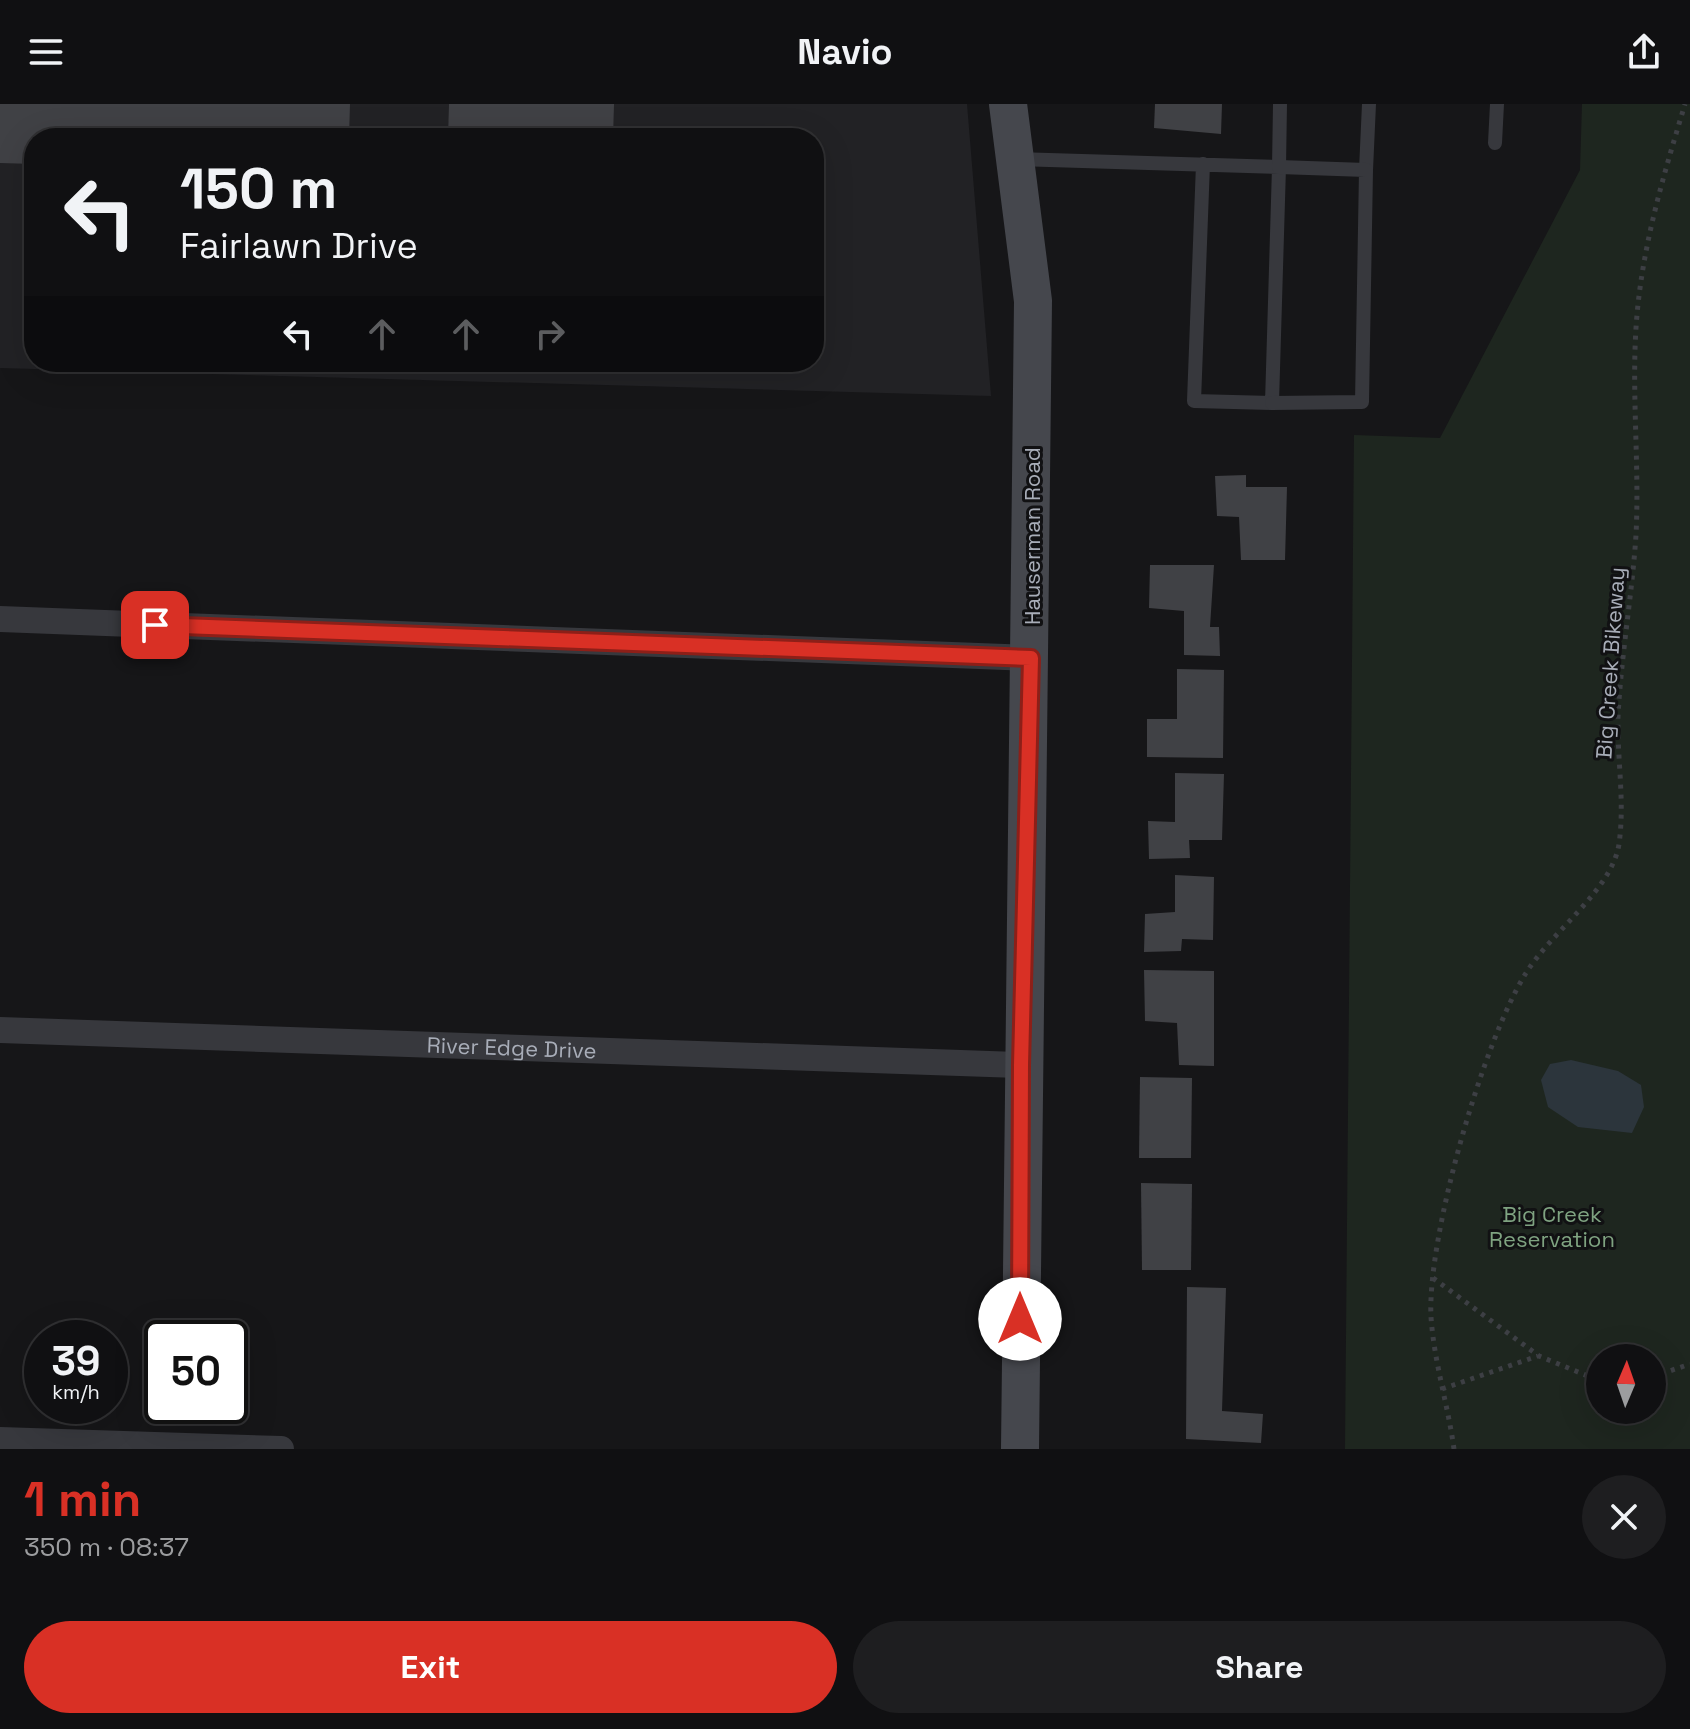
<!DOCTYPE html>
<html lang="en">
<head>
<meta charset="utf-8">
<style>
  :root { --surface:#101012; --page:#1e1e20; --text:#f1f3f6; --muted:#9c9d9f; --line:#303032; --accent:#d93025 }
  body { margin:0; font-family:"Space Grotesk",sans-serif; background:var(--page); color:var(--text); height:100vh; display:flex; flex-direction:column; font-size:30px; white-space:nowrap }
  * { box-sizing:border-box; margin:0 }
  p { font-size:26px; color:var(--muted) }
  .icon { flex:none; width:44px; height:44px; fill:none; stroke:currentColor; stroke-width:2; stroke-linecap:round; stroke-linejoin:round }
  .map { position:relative; height:1345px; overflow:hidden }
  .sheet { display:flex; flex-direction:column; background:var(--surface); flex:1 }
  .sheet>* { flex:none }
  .top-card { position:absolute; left:24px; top:24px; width:800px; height:244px; border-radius:32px; box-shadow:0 8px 32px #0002,0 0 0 2px var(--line); background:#101012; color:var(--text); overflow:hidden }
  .needle { width:52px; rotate:2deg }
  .buttons { position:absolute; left:1586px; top:1240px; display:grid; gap:16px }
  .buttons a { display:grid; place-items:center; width:80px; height:80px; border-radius:50%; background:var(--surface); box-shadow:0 8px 32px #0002,0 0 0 2px var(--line); font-size:40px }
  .speed { position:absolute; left:24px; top:1216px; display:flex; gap:16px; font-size:40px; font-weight:700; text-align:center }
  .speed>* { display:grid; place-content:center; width:104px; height:104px; border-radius:50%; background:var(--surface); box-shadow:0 8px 32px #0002,0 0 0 2px var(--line); line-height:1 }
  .speed small { font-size:20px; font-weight:400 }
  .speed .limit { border:4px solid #111; border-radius:12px; background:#fff; color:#111 }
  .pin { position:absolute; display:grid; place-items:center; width:68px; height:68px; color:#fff; margin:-34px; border-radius:16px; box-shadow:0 4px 12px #0006 }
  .me { position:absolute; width:88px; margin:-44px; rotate:0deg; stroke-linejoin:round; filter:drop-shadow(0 0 6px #0008) }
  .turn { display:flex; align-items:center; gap:28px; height:168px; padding:0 24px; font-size:36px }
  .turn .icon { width:104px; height:104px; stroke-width:2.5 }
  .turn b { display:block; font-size:56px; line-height:68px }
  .lanes { display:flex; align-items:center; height:76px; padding:0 24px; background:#0003; justify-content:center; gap:40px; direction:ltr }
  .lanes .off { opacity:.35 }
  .round { display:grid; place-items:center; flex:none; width:84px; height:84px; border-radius:42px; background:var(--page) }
  .head { display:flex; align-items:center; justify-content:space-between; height:136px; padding:0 24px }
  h1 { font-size:48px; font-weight:700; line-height:60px; color:var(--accent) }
  .cta { display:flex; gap:16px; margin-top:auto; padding:16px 24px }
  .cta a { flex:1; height:92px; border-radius:48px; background:var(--accent); color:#fff; font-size:32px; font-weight:700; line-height:92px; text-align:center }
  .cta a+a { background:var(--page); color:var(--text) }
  header { display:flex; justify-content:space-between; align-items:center; height:104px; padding:0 24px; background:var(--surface); font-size:36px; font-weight:700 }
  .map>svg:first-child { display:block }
</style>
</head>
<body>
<header><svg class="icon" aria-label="menu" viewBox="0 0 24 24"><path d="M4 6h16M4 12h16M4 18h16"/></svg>Navio<svg class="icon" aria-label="share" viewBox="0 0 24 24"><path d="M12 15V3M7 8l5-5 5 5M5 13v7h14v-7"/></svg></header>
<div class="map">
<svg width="1690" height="1345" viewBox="0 0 1690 1345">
  <rect width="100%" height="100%" fill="#161618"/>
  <path fill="#222225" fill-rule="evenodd" d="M0,0H967L991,292L0,264ZM34,34H814V258H34Z"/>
  <path fill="#1e261f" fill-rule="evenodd" d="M1582,0H1690V1345H1345L1354,331L1440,334L1580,66ZM1600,1254H1652V1306H1600Z"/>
  <path fill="#2c353c" d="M1571,956L1618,967L1641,981L1644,1003L1632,1029L1578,1023L1548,1003L1541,976L1550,960Z"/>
  <g fill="#404145">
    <path d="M0,0H350L349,34H34V60L0,59Z"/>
    <path d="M449,0H614L613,34H448Z"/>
    <path d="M1155,0H1222L1221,30L1154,24Z"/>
    <path d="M1246,371V383H1287L1285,456H1241L1239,413L1217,412L1215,372Z"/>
    <path d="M1150,461H1214L1210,523H1219L1220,552L1184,551V507L1149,504Z"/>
    <path d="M1177,565L1224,566L1223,654L1147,653V615H1177Z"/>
    <path d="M1175,669L1224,670L1222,736H1189L1190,754L1149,755L1148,717L1175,718Z"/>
    <path d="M1175,771L1214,773L1213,836L1182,835L1181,847L1144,848L1145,810L1175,808Z"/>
    <path d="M1144,866L1214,867V962L1179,961L1177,919L1145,917Z"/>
    <path d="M1140,973L1192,974L1191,1054H1139Z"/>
    <path d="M1141,1079L1192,1080L1191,1166H1142Z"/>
    <path d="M1187,1183L1226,1184L1222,1307L1263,1310L1261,1339L1186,1335Z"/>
  </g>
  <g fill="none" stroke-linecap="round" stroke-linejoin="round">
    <g stroke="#3d3f44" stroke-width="5" stroke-dasharray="4 6" stroke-linecap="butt">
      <path d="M1433,1174L1539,1252L1600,1277"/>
      <path d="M1652,1273L1690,1260"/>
      <path d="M1442,1285L1538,1252"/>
      <path d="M1454,1345C1448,1301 1434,1258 1431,1213C1427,1134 1483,937 1526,869C1552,827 1612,786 1619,740C1625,698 1617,655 1618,613C1621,552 1632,492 1636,431C1640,352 1629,270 1639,192C1647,126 1666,63 1685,0"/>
    </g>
    <g stroke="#37383d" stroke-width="14">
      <path d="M1495,39L1497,0"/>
      <path d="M1016,55L1279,63L1272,299L1194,297L1203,60"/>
      <path d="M1366,66L1369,0"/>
      <path d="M1272,299L1362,298L1366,66L1279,63L1280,0"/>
    </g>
    <g stroke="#37383d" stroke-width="26">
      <path d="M0,515L1031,554"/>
      <path id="s1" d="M0,926L1021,961"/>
      <path d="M0,1336L281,1345"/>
    </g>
    <path stroke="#45474d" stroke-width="38" d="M1008,0L1033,197L1020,1345"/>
  </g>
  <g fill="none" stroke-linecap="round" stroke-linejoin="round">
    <g stroke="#8d1f18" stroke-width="20">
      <path id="route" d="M155,521L1031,554L1021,961L1020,1215"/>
    </g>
    <use href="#route" stroke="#d93025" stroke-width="14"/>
  </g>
  <g text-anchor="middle" stroke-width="6" stroke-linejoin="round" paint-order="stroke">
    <g font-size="22" fill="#a8adb8" stroke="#111113">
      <text transform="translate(1032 432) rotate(-90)" y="8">Hauserman Road</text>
      <text transform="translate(1610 559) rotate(-86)" y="8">Big Creek Bikeway</text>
      <text dy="8" stroke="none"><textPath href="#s1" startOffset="512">River Edge Drive</textPath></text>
    </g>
    <g font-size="22" fill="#7fa381" stroke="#111113">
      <text x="1552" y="1118">Big Creek<tspan x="1552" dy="25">Reservation</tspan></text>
    </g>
  </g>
</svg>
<div class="buttons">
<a><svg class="needle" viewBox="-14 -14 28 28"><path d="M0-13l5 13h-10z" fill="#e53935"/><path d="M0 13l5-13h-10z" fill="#9c9d9f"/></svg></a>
</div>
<div class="speed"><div>39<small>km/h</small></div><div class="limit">50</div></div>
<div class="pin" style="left:155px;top:521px;background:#d93025"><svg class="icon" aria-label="arrive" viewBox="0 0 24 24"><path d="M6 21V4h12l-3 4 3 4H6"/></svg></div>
<svg class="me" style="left:1020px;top:1215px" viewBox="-20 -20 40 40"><circle r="19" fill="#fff"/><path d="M0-13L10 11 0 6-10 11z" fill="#d93025"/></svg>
<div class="top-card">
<div class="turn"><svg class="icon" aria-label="left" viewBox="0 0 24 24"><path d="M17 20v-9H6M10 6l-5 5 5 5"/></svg><div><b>150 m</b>Fairlawn Drive</div></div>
<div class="lanes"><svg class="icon" aria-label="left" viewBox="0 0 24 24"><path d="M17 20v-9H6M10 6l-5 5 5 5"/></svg><svg class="icon off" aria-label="ahead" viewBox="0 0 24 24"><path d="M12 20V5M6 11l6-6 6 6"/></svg><svg class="icon off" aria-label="ahead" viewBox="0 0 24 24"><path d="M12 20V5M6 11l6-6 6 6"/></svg><svg class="icon off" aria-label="right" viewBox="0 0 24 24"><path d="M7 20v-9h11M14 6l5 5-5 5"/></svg></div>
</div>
</div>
<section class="sheet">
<div class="head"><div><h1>1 min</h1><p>350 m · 08:37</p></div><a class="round"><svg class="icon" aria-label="close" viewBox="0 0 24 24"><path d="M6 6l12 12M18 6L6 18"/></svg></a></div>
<div class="cta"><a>Exit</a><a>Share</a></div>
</section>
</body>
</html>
